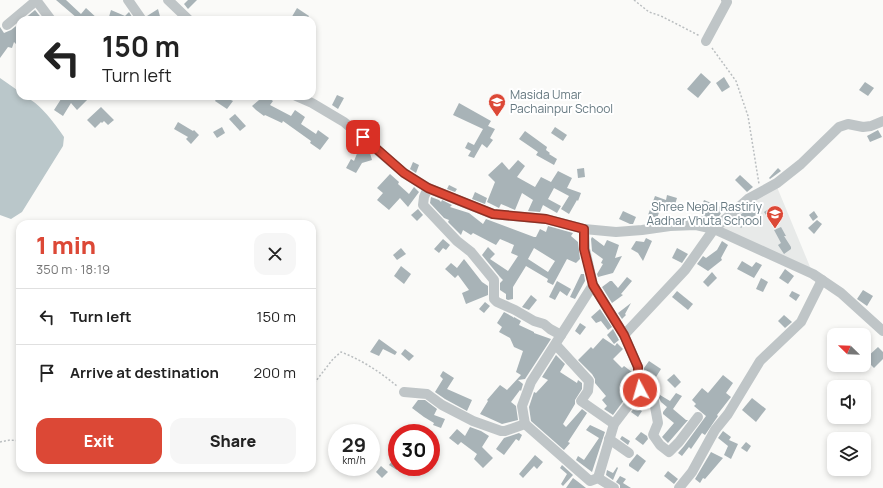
<!DOCTYPE html>
<html lang="en">
<head>
<meta charset="utf-8">
<style>
  :root { --surface:#fff; --page:#f6f6f6; --text:#222; --muted:#767676; --line:#e0e0e0; --accent:#dc4836 }
  body { margin:0; font-family:Manrope,sans-serif; background:var(--page); color:var(--text); height:100vh; display:flex; flex-direction:column; font-size:15px; white-space:nowrap }
  * { box-sizing:border-box; margin:0 }
  p { font-size:13px; color:var(--muted) }
  .icon { flex:none; width:22px; height:22px; fill:none; stroke:currentColor; stroke-width:2; stroke-linecap:round; stroke-linejoin:round }
  .map { position:relative; flex:1; overflow:hidden }
  .sheet { position:absolute; left:16px; top:220px; width:300px; height:252px; display:flex; flex-direction:column; background:var(--surface); border-radius:12px; box-shadow:0 2px 6px #0003 }
  .sheet>* { flex:none }
  .top-card { position:absolute; left:16px; top:16px; width:300px; height:84px; border-radius:12px; box-shadow:0 2px 6px #0003; background:#fff; color:var(--text); overflow:hidden }
  .needle { width:26px; rotate:293deg }
  .fabs { position:absolute; left:827px; top:328px; display:grid; gap:8px }
  .fabs a { display:grid; place-items:center; width:44px; height:44px; border-radius:8px; background:var(--surface); box-shadow:0 2px 6px #0003; font-size:20px }
  .speed { position:absolute; left:328px; top:424px; display:flex; gap:8px; font-size:20px; font-weight:700; text-align:center }
  .speed>* { display:grid; place-content:center; width:52px; height:52px; border-radius:50%; background:var(--surface); box-shadow:0 2px 6px #0003; line-height:1 }
  .speed small { font-size:10px; font-weight:400 }
  .speed .limit { border:6px solid #d22; background:#fff; color:#111 }
  .pin { position:absolute; display:grid; place-items:center; width:34px; height:34px; color:#fff; margin:-17px; border-radius:8px; box-shadow:0 2px 6px #0006 }
  .me { position:absolute; width:44px; margin:-22px; rotate:354deg; stroke-linejoin:round; filter:drop-shadow(0 0 3px #0008) }
  .turn { display:flex; align-items:center; gap:14px; height:84px; padding:0 20px; font-size:18px }
  .turn .icon { width:52px; height:52px; stroke-width:2.5 }
  .turn b { display:block; font-size:28px; line-height:34px }
  .round { display:grid; place-items:center; flex:none; width:42px; height:42px; border-radius:12px; background:var(--page) }
  .overview { display:flex; align-items:center; justify-content:space-between; height:68px; padding:0 20px }
  h1 { font-size:24px; font-weight:800; line-height:30px; color:var(--accent) }
  .primary-button { display:flex; gap:8px; margin-top:auto; padding:8px 20px }
  .primary-button a { flex:1; height:46px; border-radius:12px; background:var(--accent); color:#fff; font-size:16px; font-weight:800; line-height:46px; text-align:center }
  .primary-button a+a { background:var(--page); color:var(--text) }
  ul { padding:0; list-style:none }
  li { display:flex; align-items:center; gap:12px; height:56px; padding:0 20px; border-top:1px solid var(--line) }
  li div { flex:1 }
  li b { display:block; font-size:15px }
  li em { font-style:normal }
  .map>svg:first-child { display:block }
</style>
</head>
<body>
<div class="map">
<svg width="883" height="488" viewBox="0 0 883 488">
  <rect width="100%" height="100%" fill="#fafaf8"/>
  <path fill="#e8eae9" d="M777,187L813,274L714,229L740,209Z"/>
  <path fill="#bac7ca" d="M0,78L20,92V96C35,96 56,125 64,137L63,146L22,212L11,219L0,215Z"/>
  <g fill="#a8b3b7" fill-rule="evenodd">
    <path d="M56,0H66L81,14L86,8L99,20H76L77,18Z"/>
    <path d="M188,0H197L188,9L184,4Z"/>
    <path d="M297,8L309,16L306,20H290Z"/>
    <path d="M158,9L161,20H148L147,16Z"/>
    <path d="M35,10L43,20H23Z"/>
    <path d="M111,10L125,16L129,12L134,20H108Z"/>
    <path d="M20,23V48L14,42L12,48L8,47L0,58V27L4,33L11,30Z"/>
    <path d="M701,73L711,82L698,98L687,89Z"/>
    <path d="M724,77L730,87L722,92L716,83Z"/>
    <path d="M865,82L874,88L868,96L859,90Z"/>
    <path d="M337,95L344,98L338,109L332,105Z"/>
    <path d="M63,96H91L77,110L71,103L63,116L54,110Z"/>
    <path d="M218,96H235L231,100L233,101L227,109L215,101Z"/>
    <path d="M254,96H266L273,101L270,105L291,116L295,110L305,117L301,124L316,134L318,130L329,138L320,150L310,143L311,141L283,121L282,123L265,115L264,116L256,110L252,106L259,100Z"/>
    <path d="M459,103L491,121L488,126L495,129L490,138L493,140L487,148L482,144L474,158L468,156L471,151L465,148L468,142L474,145L483,129L453,115Z"/>
    <path d="M101,107L114,120L108,125L104,121L102,123L101,122L95,128L87,120Z"/>
    <path d="M235,114L246,126L240,131L229,119Z"/>
    <path d="M178,122L193,131L194,130L199,135L191,144L186,139L188,137L174,129Z"/>
    <path d="M222,127L225,133L217,138L213,132Z"/>
    <path d="M555,127L567,135L563,141L551,133Z"/>
    <path d="M878,130L882,137L870,142L867,136Z"/>
    <path d="M525,131L547,147L546,150L550,153L549,154L557,159L554,165L536,155L538,152L519,139Z"/>
    <path d="M363,147L370,153L372,160L362,163L356,173L346,168L351,159L354,161L358,151Z"/>
    <path d="M518,160L525,166L517,177L535,187L541,177L551,182L558,171L572,178L567,188L581,193L578,201L577,200L569,214L561,209L569,196L554,188L548,199L561,206L557,213L543,205L540,212L528,211L533,200L522,193L515,210L501,204L499,208L487,202L495,182L488,175L502,162L509,170Z"/>
    <path d="M413,162L419,165L416,173L410,169Z"/>
    <path d="M584,168L585,177L578,178L577,169Z"/>
    <path d="M778,168L781,171L770,179L769,178Z"/>
    <path d="M390,174L399,182L398,184L409,194L414,187L419,192L408,207L400,198L389,210L377,200L383,193L377,188Z"/>
    <path d="M740,175L753,187L747,192L735,180Z"/>
    <path d="M449,185L457,189L455,192L447,189Z"/>
    <path d="M475,192L487,198L485,204L472,199Z"/>
    <path d="M667,195L677,198L673,211L661,207L657,218L648,215L655,196L666,200Z"/>
    <path d="M431,197L439,200L441,202L442,200L452,205L450,207L469,213L483,224L486,219L534,237H536L540,229L546,232L548,226L573,233L571,236L578,242L580,259L576,263L567,259L553,285L547,282L548,279L526,266L513,287V299L508,300L506,299V294L500,290V283L503,280L500,277L482,255L488,247L495,254L490,259L508,271L518,256L511,253L514,245L500,239L496,245L473,233L471,235L463,230L461,235L448,222L449,220L444,218L430,203ZM534,248L555,261L548,272L528,259Z"/>
    <path d="M704,200L723,208L720,215L712,222L707,220V221L700,219L705,209L701,208Z"/>
    <path d="M756,202L762,209L741,228L734,220Z"/>
    <path d="M770,208L774,214L768,218L764,212Z"/>
    <path d="M418,209L423,215L417,221L411,215Z"/>
    <path d="M623,211L636,217L633,224H630L619,219Z"/>
    <path d="M814,211L818,217L813,221L809,215Z"/>
    <path d="M817,220L822,224L814,234L808,228Z"/>
    <path d="M781,227L786,236H784L791,247V249L784,254L778,245L781,243L774,230Z"/>
    <path d="M592,237L604,246L607,240L619,245L615,258L622,256L613,273L598,277L597,274L603,264L601,263L603,259L592,251L591,239Z"/>
    <path d="M646,238L652,241L643,261L638,253L631,249L636,241L644,242Z"/>
    <path d="M443,239L450,245L446,250L443,248L439,253L434,249Z"/>
    <path d="M722,241L728,245L721,258L722,260L708,271L697,264L703,256L706,258L717,250Z"/>
    <path d="M401,248L406,254L397,260L393,255Z"/>
    <path d="M677,248L688,254L682,263L672,258Z"/>
    <path d="M464,259L482,282L488,286V295L466,304L462,293L469,290L458,275L455,278L445,269L451,263L457,268Z"/>
    <path d="M742,261L752,267L756,262L762,265L754,278L737,269Z"/>
    <path d="M401,266L411,274L404,284L394,276Z"/>
    <path d="M785,269L794,276L788,284L779,278Z"/>
    <path d="M712,272L717,278L708,287L703,282Z"/>
    <path d="M581,274H584L585,281L575,299L570,297Z"/>
    <path d="M627,277L632,281L621,294L623,295L612,303L602,287L610,281H612L618,288Z"/>
    <path d="M761,278L768,282L763,292L756,289Z"/>
    <path d="M557,281L571,289L567,296L560,291L555,300L549,297Z"/>
    <path d="M863,290L873,296L867,306L857,299Z"/>
    <path d="M677,291L693,304L688,310L672,297Z"/>
    <path d="M792,291L800,295L796,301L789,296Z"/>
    <path d="M531,295L537,300L529,310L522,307Z"/>
    <path d="M485,302L490,306L484,313L479,309Z"/>
    <path d="M631,303L625,314L626,315L622,319L618,313Z"/>
    <path d="M600,309L612,327L608,330L601,321L596,323L591,317Z"/>
    <path d="M504,312L513,317V318L514,317L521,321L519,325L534,332V333L551,339L525,379L518,380L523,384L521,391L520,390L511,402L516,406L518,420L502,424L480,414L488,401L487,400L500,385L507,390L521,375L516,372L523,351L514,347L510,338L499,332L502,327L497,323Z"/>
    <path d="M784,315L792,322L785,328L778,321Z"/>
    <path d="M580,323L586,327L580,335L575,331Z"/>
    <path d="M613,329L619,340L614,344L607,335Z"/>
    <path d="M603,338L615,346L617,343L623,349L613,359L622,368L624,366L632,372V385L628,390L630,392L613,415L604,409L607,406L602,400L606,396L595,383V379L592,374L578,360L591,347L593,349Z"/>
    <path d="M379,339L397,352L395,355L383,349L379,356L370,352Z"/>
    <path d="M878,347L883,352V359L874,368L865,359Z"/>
    <path d="M405,349L414,356L409,361L401,354Z"/>
    <path d="M556,355L565,364L560,372L577,383L578,380L582,383V389L575,400V404L563,424L566,427L582,409L587,413L568,442L570,443L564,450L531,421L529,407L534,392L536,393L548,380L542,377Z"/>
    <path d="M649,361L661,369L656,377L654,375L648,384L644,381V368Z"/>
    <path d="M443,371L454,378L447,389L472,400L467,411L445,399L435,392L443,379L440,376Z"/>
    <path d="M674,374L681,382L675,388L667,380Z"/>
    <path d="M723,375L733,383L726,393L731,397L717,415L718,416L705,435L702,433L691,449L689,447L682,456L678,453L684,446L706,416L694,406L696,404L692,400L702,388L708,393Z"/>
    <path d="M655,392L670,401L676,393L682,396L673,409L686,420H688L668,443L662,437L674,423L663,414V412L667,407L661,402L658,396L654,393Z"/>
    <path d="M752,398L766,409L756,422L742,410Z"/>
    <path d="M418,400H425L437,409L434,415L445,419L441,428L433,425L434,423L424,417L412,408Z"/>
    <path d="M641,400L638,404L640,405L637,408L642,411L638,417L631,412Z"/>
    <path d="M590,425L605,432L592,472L576,460L578,456L584,460L599,438L586,430Z"/>
    <path d="M470,427L481,431L489,436L482,447L493,458L483,468L474,459L477,454L461,442L458,445L449,438L457,429L465,436Z"/>
    <path d="M723,431L731,437L729,440L738,444L731,459L724,455L728,446L718,438Z"/>
    <path d="M641,432L647,436L648,439L643,445L635,439Z"/>
    <path d="M519,433L522,435L519,441L516,439L504,455L496,449L504,438Z"/>
    <path d="M622,436L630,441L628,445L620,439Z"/>
    <path d="M746,442L751,446L747,452L741,448Z"/>
    <path d="M711,452L723,458L705,479L703,478L700,483L695,479Z"/>
    <path d="M637,454L646,461L638,472L629,466V464Z"/>
    <path d="M535,455L543,462L537,469L534,466L523,478L519,474Z"/>
    <path d="M393,460L397,463V470L389,465Z"/>
    <path d="M562,465L573,475L563,486L561,484L567,474L560,468Z"/>
    <path d="M381,466L388,472L382,478L376,472Z"/>
    <path d="M617,467L618,468L613,480L606,475L607,470L613,473Z"/>
    <path d="M668,471L678,479L674,484L664,476Z"/>
    <path d="M620,476L626,479L623,483L631,488H620V485L616,482Z"/>
    <path d="M573,478L577,481L586,488H566Z"/>
  </g>
  <g fill="none" stroke-linecap="round" stroke-linejoin="round">
    <g stroke="#babec0" stroke-width="1.5" stroke-dasharray="2 2" stroke-linecap="butt">
      <path d="M634,0L649,12L661,16L700,36"/>
      <path d="M712,48L736,81L748,116L759,184"/>
      <path d="M312,386L333,359L341,352C362,360 380,372 397,386"/>
      <path d="M0,442L10,440L20,441"/>
    </g>
    <g stroke="#bfc5c7" stroke-width="10">
      <path d="M36,0L51,20"/>
      <path d="M128,0L142,20"/>
      <path d="M168,0L189,20"/>
      <path d="M7,25L37,0"/>
      <path d="M706,41L727,2L726,0"/>
      <path d="M296,96L312,103L344,122L404,173L428,188L470,205L493,214L546,219L584,229L616,232L642,230L670,226L696,225L714,229L813,274L841,293L883,331"/>
      <path d="M428,188L424,197L423,205L457,241L471,252L494,280V299L497,302L515,310L534,321L544,324L550,329L561,335"/>
      <path d="M584,229L585,249L593,285L624,335L638,367V382L640,390L614,424L598,478"/>
      <path d="M624,335L685,270L714,229L748,199L777,183L801,164L839,127L848,124L863,127L871,126L883,121"/>
      <path d="M556,345L589,381L588,391L581,401L614,424"/>
      <path d="M640,390L654,401L658,423L653,435L660,445L669,452L679,442L698,417"/>
      <path d="M404,392L427,394L442,405L473,421L501,431H505L525,424L590,481L598,478L614,488"/>
      <path d="M525,424L522,406L531,382L593,285"/>
      <path d="M609,439L629,453"/>
      <path d="M679,488L692,472L715,430L728,414L760,361L801,322L822,280"/>
    </g>
  </g>
  <g fill="none" stroke-linecap="round" stroke-linejoin="round">
    <g stroke="#8f2f23" stroke-width="10">
      <path id="route" d="M363,137L404,173L428,188L493,214L546,219L584,229V249L593,285L624,335L638,367V382L640,390"/>
    </g>
    <use href="#route" stroke="#dc4836" stroke-width="7"/>
  </g>
  <defs>
    <g id="school-pin" transform="scale(0.9)"><path d="M0 17L-7.5 6A9.5 9.5 0 1 1 7.5 6Z" fill="#dc4836" stroke="#fff"/><path d="M0-5L7-2L0 1L-7-2ZM-4 1L0 2.5L4 1V4Q0 6-4 4Z" fill="#fff"/></g>
  </defs>
  <g fill-rule="evenodd">
    <use href="#school-pin" x="497" y="102"/>
    <use href="#school-pin" x="775" y="214"/>
  </g>
  <g text-anchor="middle" stroke-width="4" stroke-linejoin="round" paint-order="stroke">
    <g font-size="12" fill="#667981" stroke="#fff" text-anchor="start">
      <text x="510" y="99">Masida Umar<tspan x="510" dy="14">Pachainpur School</tspan></text>
      <text x="762" y="211" text-anchor="end">Shree Nepal Rastiriy<tspan x="762" dy="14">Aadhar Vhuta School</tspan></text>
    </g>
  </g>
</svg>
<div class="fabs">
<a><svg class="needle" viewBox="-14 -14 28 28"><path d="M0-13l5 13h-10z" fill="#e53935"/><path d="M0 13l5-13h-10z" fill="#767676"/></svg></a>
<a><svg class="icon" aria-label="sound" viewBox="0 0 24 24"><path d="M4 9h4l5-4v14l-5-4H4zM17 9q2 3 0 6"/></svg></a>
<a><svg class="icon" aria-label="layers" viewBox="0 0 24 24"><path d="M12 4l9 5-9 5-9-5zM3 14l9 5 9-5"/></svg></a>
</div>
<div class="speed"><div>29<small>km/h</small></div><div class="limit">30</div></div>
<div class="pin" style="left:363px;top:137px;background:#d93025"><svg class="icon" aria-label="arrive" viewBox="0 0 24 24"><path d="M6 21V4h12l-3 4 3 4H6"/></svg></div>
<svg class="me" style="left:640px;top:390px" viewBox="-20 -20 40 40"><circle r="17" fill="#dc4836" stroke="#fff" stroke-width="3"/><path d="M0-11L8 9 0 5-8 9z" fill="#fff"/></svg>
<div class="top-card">
<div class="turn"><svg class="icon" aria-label="left" viewBox="0 0 24 24"><path d="M17 20v-9H6M10 6l-5 5 5 5"/></svg><div><b>150 m</b>Turn left</div></div>
</div>
<section class="sheet">
<div class="overview"><div><h1>1 min</h1><p>350 m · 18:19</p></div><a class="round"><svg class="icon" aria-label="close" viewBox="0 0 24 24"><path d="M6 6l12 12M18 6L6 18"/></svg></a></div>
<ul>
<li><svg class="icon" aria-label="left" viewBox="0 0 24 24"><path d="M17 20v-9H6M10 6l-5 5 5 5"/></svg><div><b>Turn left</b></div><em>150 m</em></li>
<li><svg class="icon" aria-label="arrive" viewBox="0 0 24 24"><path d="M6 21V4h12l-3 4 3 4H6"/></svg><div><b>Arrive at destination</b></div><em>200 m</em></li>
</ul>
<div class="primary-button"><a>Exit</a><a>Share</a></div>
</section>
</div>
</body>
</html>
